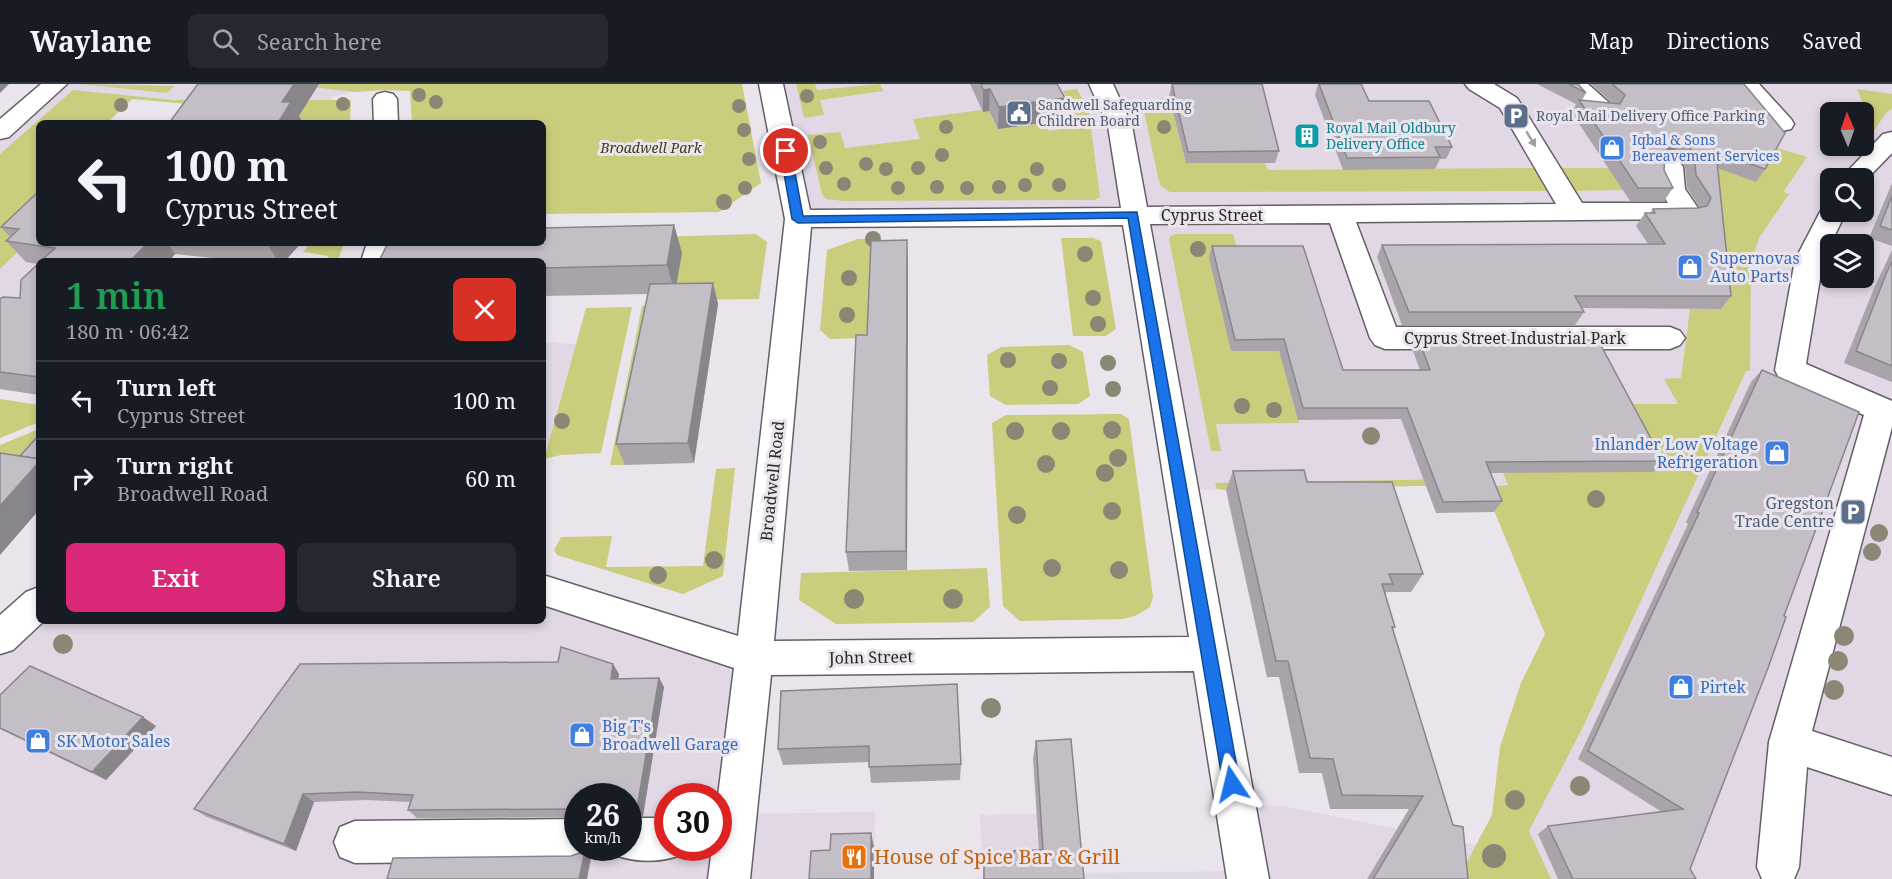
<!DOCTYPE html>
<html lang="en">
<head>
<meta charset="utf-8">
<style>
  :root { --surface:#171b24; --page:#242831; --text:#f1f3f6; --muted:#9ea1a6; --line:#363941; --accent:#db2777 }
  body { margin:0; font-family:"Noto Serif",serif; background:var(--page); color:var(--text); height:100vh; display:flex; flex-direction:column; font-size:22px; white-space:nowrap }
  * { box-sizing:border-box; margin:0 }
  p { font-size:20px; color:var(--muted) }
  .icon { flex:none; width:33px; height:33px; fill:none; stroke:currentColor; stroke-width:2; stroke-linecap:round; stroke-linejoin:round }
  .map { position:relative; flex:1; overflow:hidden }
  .details { position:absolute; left:36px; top:174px; width:510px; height:366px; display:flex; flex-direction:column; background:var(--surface); border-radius:9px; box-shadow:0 3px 9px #0003 }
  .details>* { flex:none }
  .top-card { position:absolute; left:36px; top:36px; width:510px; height:126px; border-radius:9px; box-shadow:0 3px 9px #0003; background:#171b24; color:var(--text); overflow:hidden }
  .needle { width:39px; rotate:358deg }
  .buttons { position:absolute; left:1820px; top:18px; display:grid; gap:12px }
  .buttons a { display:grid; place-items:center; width:54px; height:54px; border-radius:9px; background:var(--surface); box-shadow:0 3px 9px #0003; font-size:30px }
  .speed { position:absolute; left:564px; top:699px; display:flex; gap:12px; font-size:30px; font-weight:700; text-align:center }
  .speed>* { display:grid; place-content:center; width:78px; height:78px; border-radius:50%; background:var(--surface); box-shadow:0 3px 9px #0003; line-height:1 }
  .speed small { font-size:15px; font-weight:400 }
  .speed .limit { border:9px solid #d22; background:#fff; color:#111 }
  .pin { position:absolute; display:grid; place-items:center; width:51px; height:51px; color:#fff; margin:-26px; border:3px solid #fff; border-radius:50%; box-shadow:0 2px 6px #0007 }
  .me { position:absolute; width:66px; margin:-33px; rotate:350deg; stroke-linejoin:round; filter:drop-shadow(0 0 4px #0008) }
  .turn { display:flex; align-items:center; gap:21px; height:126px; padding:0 30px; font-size:27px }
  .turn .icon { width:78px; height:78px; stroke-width:2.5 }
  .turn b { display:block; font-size:42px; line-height:51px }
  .round { display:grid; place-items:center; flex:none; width:63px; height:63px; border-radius:9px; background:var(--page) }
  .headline { display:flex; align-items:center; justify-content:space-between; height:102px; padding:0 30px }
  h1 { font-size:36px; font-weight:600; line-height:45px; color:#1e9e55 }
  .primary-button { display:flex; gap:12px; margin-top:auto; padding:12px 30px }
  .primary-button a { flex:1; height:69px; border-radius:9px; background:var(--accent); color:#fff; font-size:24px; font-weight:600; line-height:69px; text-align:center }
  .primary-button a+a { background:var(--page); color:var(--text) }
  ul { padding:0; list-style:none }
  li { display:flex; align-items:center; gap:18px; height:78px; padding:0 30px; border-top:2px solid var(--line) }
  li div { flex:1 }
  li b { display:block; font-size:22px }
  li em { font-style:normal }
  header { display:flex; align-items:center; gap:36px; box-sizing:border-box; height:84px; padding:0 30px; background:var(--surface); border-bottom:2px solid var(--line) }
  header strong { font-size:28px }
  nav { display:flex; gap:33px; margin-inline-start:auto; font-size:21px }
  .search { width:420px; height:54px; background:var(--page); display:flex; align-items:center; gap:15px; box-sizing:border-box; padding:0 21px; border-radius:9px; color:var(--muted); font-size:22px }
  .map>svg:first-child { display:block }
</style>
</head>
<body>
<header>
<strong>Waylane</strong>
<div class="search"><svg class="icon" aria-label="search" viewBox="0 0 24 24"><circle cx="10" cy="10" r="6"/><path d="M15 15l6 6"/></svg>Search here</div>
<nav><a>Map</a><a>Directions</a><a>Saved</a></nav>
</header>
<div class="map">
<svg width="1892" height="795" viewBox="0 0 1892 795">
  <rect width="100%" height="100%" fill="#eae4ec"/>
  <g fill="#e1d7e5" fill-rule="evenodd">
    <path d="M55,0H359L356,8L332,13L331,16H174L126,11L39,39V224L0,218V48Z"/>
    <path d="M771,0H1892V795H971L983,794L980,731L1072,729L1078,789L1246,787L1236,721L1283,722L1476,761L1492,731L1500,663L1521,599L1649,398L1181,406L1133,131L798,135ZM1830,28H1863V62H1830ZM1830,94H1863V128H1830ZM1637,142L1720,225H1691ZM1830,160H1863V194H1830Z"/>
    <path d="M543,258L576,260L543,375Z"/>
    <path d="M543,506L754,574L736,730L875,728L874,795H0V554L39,537H543ZM578,712H628V764H578ZM668,712H718V764H668Z"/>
  </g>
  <g fill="#cacd7c">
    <path d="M80,0L174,2L167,9Z"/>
    <path d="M306,0H742L761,99L719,128L543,130V39H412L410,7L384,6L355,8L304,2Z"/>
    <path d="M796,0H815L817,6L880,0L883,7L820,16L824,31L804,34Z"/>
    <path d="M1077,5L1089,29L1100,113L1094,116L844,117L826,115L822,110L808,51L840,48L845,64L920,55L913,35L982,26L983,28L989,27L998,45L1044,39L1049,47L1066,44L1076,31L1063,7Z"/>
    <path d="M1857,5L1892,10V24L1886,29L1869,54L1871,39Z"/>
    <path d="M73,6L174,16H351L350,39H292L211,22L132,15L107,39H39V147L0,185V70Z"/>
    <path d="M1169,12L1186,79H1265L1268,86L1538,84L1551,107L1170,108L1161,102L1158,93L1144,27H1151C1153,17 1160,14 1169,12Z"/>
    <path d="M1774,63L1807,73L1783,108L1789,110L1759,154L1751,179L1750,287H1746L1584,641L1529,747L1551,795H1458L1492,731L1500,663L1521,599L1545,550L1484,402L1508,401L1496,372L1618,320H1678L1664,295L1681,294L1690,225H1720L1713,83Z"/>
    <path d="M1560,84H1609L1623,106L1573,107Z"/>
    <path d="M756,150L767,158L759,215L674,216L654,153Z"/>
    <path d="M1176,150H1233L1240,174L1232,267H1279L1299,339L1216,340L1221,367H1211L1169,155L1170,152Z"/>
    <path d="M1061,154H1093L1101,157L1116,245L1106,252H1073Z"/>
    <path d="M858,155H873L869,254L830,255L820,246L827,166Z"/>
    <path d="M311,159H344L338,177H325L329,172L303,168Z"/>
    <path d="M657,221L625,381H610L642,222Z"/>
    <path d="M632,223L601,369L561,371L544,375L586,224Z"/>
    <path d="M1069,261L1083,268L1090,312L1078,320L1006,321L990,312L987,271L1001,263Z"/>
    <path d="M0,315L39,321V338L0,354Z"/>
    <path d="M1121,330L1129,335L1153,513L1150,523L1135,532L1123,535L1020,537L1003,522L992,339L1006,331Z"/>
    <path d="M39,345V385L0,371V361Z"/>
    <path d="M735,384L723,492L683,510L557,471L554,466L561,453L612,452L606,483L703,482L716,385Z"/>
    <path d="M1460,395L1463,401L1226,406L1217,405L1215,399Z"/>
    <path d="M987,484L990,523L973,538L836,540L799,516L801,489Z"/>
  </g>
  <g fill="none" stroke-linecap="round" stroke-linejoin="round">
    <g stroke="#646066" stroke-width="3">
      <g id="minor">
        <path d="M41,0H67L9,53L0,55V35Z"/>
        <path d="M759,0H783L810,126L1121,124L1108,42L1089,0H1113L1132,42L1147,123L1556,120L1500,24L1469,5L1465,0H1494L1517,14L1582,119H1668C1660,107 1652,91 1661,77L1670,75L1679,77L1683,83L1685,105L1700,127L1696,133L1687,135L1356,138L1396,243H1670L1680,247L1685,254L1680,261L1670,265H1385L1375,261L1370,254L1330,139L1150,140L1269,795H1227L1194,587L771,591L750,795H708L712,764H718V712L734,584L543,521V491L738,552L785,135ZM1123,141L1189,553L774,557L811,143Z"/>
        <path d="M1562,0H1588L1616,25L1612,30C1594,35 1573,15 1562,0Z"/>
        <path d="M1734,0H1759L1791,35L1794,40L1791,45L1782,47L1773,45Z"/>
        <path d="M385,8L393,10L397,15L398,39H374L373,15L377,10Z"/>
        <path d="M1892,48V69L1863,99V94H1841L1883,50Z"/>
        <path d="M1830,120V128H1846L1823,176L1806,280L1892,317V343L1812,647L1892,673V711L1807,683L1799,783L1794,795H1762L1757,783L1769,658L1864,331L1779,294L1775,286L1795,176L1820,128L1824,122Z"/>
        <path d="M367,159H395L389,177H361Z"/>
        <path d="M39,503V537H44L13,566L0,570V531L26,508Z"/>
        <path d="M628,734H668V764H685L683,770C661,779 635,779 613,770L611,764H628Z"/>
        <path d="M578,735V764H596L593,771L578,777L355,779L340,773L334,758L340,743L355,737Z"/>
      </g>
    </g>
    <use href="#minor" fill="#fff" fill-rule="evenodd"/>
  </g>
  <g fill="#8a8875">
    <circle cx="419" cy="11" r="7"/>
    <circle cx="807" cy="12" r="7"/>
    <circle cx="436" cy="18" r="7"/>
    <circle cx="343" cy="20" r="7"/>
    <circle cx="121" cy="21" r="7"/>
    <circle cx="739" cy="22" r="7"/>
    <circle cx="946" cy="43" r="7"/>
    <circle cx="1164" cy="43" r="7"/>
    <circle cx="744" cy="46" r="7"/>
    <circle cx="820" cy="58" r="7"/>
    <circle cx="942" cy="71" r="7"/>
    <circle cx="749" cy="75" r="7"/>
    <circle cx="866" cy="80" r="7"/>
    <circle cx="826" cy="84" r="7"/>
    <circle cx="918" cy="84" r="7"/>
    <circle cx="886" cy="85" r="7"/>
    <circle cx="1037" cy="85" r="7"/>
    <circle cx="844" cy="100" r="7"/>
    <circle cx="1025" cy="101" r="7"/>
    <circle cx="1059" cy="101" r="7"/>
    <circle cx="937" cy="103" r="7"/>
    <circle cx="999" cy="103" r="7"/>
    <circle cx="745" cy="104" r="7"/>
    <circle cx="898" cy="104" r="7"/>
    <circle cx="967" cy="104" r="7"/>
    <circle cx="724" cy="118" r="8"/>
    <circle cx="873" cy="155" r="8"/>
    <circle cx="1198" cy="165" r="8"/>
    <circle cx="1085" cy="170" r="8"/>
    <circle cx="849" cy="194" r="8"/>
    <circle cx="1093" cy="214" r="8"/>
    <circle cx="847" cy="231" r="8"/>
    <circle cx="1098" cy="240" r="8"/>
    <circle cx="1008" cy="276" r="8"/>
    <circle cx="1059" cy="277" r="8"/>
    <circle cx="1108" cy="279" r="8"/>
    <circle cx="1050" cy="304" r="8"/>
    <circle cx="1113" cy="305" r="8"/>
    <circle cx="1242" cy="322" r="8"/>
    <circle cx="1274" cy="326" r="8"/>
    <circle cx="562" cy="337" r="8"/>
    <circle cx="1112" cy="346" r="9"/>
    <circle cx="1015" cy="347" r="9"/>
    <circle cx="1061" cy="347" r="9"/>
    <circle cx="1371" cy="352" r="9"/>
    <circle cx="1118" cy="374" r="9"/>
    <circle cx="1046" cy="380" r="9"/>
    <circle cx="1105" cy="389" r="9"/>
    <circle cx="1596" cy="415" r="9"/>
    <circle cx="1112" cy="427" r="9"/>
    <circle cx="1017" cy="431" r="9"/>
    <circle cx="1879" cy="449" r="9"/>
    <circle cx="1872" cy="468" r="9"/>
    <circle cx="714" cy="476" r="9"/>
    <circle cx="1052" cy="484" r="9"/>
    <circle cx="1119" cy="486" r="9"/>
    <circle cx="658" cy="491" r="9"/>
    <circle cx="854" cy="515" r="10"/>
    <circle cx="953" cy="515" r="10"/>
    <circle cx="1844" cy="552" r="10"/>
    <circle cx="63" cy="560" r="10"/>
    <circle cx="1838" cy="577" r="10"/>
    <circle cx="1834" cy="606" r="10"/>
    <circle cx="991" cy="624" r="10"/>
    <circle cx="1580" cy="702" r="10"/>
    <circle cx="1515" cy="716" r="10"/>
    <circle cx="1494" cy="772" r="12"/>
  </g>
  <g fill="#a9a4aa">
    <path d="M970,0H1057L1062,36L998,45L989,27L983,28Z"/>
    <path d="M1172,0L1279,67L1275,79H1186L1169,12Z"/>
    <path d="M1318,0L1369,17L1452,63L1446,75H1440L1435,85L1343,86L1315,11Z"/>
    <path d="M1537,0H1578L1586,9L1582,16L1612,19L1591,0H1744L1765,85L1756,98L1717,84L1731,212L1721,225L1582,224L1584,228L1575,241H1402L1377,173L1382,161L1648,160L1636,142L1645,129H1650L1653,125L1697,124H1700L1687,104L1685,83L1681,76L1670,73L1665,74L1664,86L1673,104L1664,117H1630L1572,29L1576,20Z"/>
    <path d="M1892,99V162L1869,154Z"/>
    <path d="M39,107V159H301L285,177H241L175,170L169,177H39V311L0,305V215L20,214L38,180L26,178L6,157L10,153L1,143Z"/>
    <path d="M674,141L682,169L676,199H713L718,220L694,379L625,381L616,360L648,210L543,212V177Z"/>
    <path d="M1212,162L1343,286H1420L1413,267L1419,256L1663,377L1654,388L1491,389L1502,417L1494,428L1436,429L1401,335L1298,336L1279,267H1231L1209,174Z"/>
    <path d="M1892,166V298L1844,279L1875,202Z"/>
    <path d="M908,178L907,486L849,487L846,468L867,251Z"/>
    <path d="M1762,286L1690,785L1696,795H1558L1538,750L1548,742L1662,728L1578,675L1688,440L1686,438L1751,298Z"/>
    <path d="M1233,387L1307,398L1423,490L1411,508H1387L1385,510L1395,543L1393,546L1468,795H1367L1409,725H1330L1322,689H1299L1279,593H1267L1226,406Z"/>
    <path d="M619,590L618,595L659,594L664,603L643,732H628V712H578V759L574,754V733L417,734L408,726L410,718L367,716L314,718L296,767L207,733L194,725Z"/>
    <path d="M781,607L961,680L960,696L871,699L869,678L783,681L778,665Z"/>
    <path d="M0,611L156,642L106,696L0,645Z"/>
    <path d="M1036,657L1084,795H983L984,780H1012L1014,767L1039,766L1033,674Z"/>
  </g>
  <g fill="#89868b">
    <path d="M0,0H9L0,9Z"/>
    <path d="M294,0H319L299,32L303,39H278L282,18Z"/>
    <path d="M990,5L989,27L983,28V6Z"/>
    <path d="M1065,14L1062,36L998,45L999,23Z"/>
    <path d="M1679,60L1670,73L1661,75L1669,62Z"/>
    <path d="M674,141L682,169L675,209L667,181Z"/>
    <path d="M907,156L908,178L907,486L906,467Z"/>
    <path d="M148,159H167L175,170L169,177H130Z"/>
    <path d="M267,159H301L285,177H278L267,160Z"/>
    <path d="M713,199L718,220L694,379L688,359Z"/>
    <path d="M39,378V426L0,471V422Z"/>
    <path d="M613,580L619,590L616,604L611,595Z"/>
    <path d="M659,594L664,603L643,732L637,724Z"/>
    <path d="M143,633L156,642L106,696L92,688Z"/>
    <path d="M303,710L314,718L296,767L284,760Z"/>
    <path d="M871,749L874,763V795H871Z"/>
    <path d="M585,767L591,774L587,795H579Z"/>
  </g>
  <g fill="#c4bfc6" stroke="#89868b" stroke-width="1.5">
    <path d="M198,0H294L282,18H291L278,39H169Z"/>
    <path d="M981,0H1057L1065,14L999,23L990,5L983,6Z"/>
    <path d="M1172,0H1262L1279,67L1188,68Z"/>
    <path d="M1319,0H1361L1369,17H1429L1452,63H1435L1440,73L1347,74Z"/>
    <path d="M1569,0H1578L1586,9Z"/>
    <path d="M1612,0H1744L1785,49L1765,85L1716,68L1731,212H1575L1584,228H1409L1382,161L1665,160L1645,129H1655L1653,125L1697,124L1707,122L1711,114L1696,91L1694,70L1689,63L1679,60L1669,62L1665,69L1664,86L1673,104H1638L1579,16L1620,20L1625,11Z"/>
    <path d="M39,107V159H148L130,177H41L55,164L6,157L19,145L1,143Z"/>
    <path d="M1892,112V146L1880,142Z"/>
    <path d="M674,141L667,181L543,184V177H379L388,159H543V144Z"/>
    <path d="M907,156L906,467L846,468L856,251H867L871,157Z"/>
    <path d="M1212,162H1303L1343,286H1430L1419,256H1598L1663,377L1486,378L1502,417L1443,418L1407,324H1303L1284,255L1235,256Z"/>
    <path d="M1892,177V282L1856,267L1886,190Z"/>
    <path d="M39,179V293L0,288V215L3,213L20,214L21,196Z"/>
    <path d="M713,199L688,359L616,360L650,200Z"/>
    <path d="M1762,286L1859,328L1784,532L1786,533L1768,584L1690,785L1696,795H1573L1548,742L1683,725L1588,667L1699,429L1697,428Z"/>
    <path d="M39,351V375L20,372Z"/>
    <path d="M0,369L39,375V378L0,422Z"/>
    <path d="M1304,386L1307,398H1392L1423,490H1389L1393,500H1382L1395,543H1392L1453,741L1463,743L1468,795H1373L1423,712L1342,711L1333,675L1310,674L1288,577H1276L1233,387Z"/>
    <path d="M561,563L613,580L611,595L659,594L637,724H628V712H578V754H574V727L571,725L408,726L413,711L357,708L303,710L284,760L194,725L300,580L558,578Z"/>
    <path d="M30,582L143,633L92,688L0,644V611Z"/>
    <path d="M957,600L961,680L869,683V662L778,665L781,607Z"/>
    <path d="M1071,655L1084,795H984V780H1014V767L1043,766L1036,657Z"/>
    <path d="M871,749V795H809L811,767L830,766L831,750Z"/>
    <path d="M585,767L579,795H387L393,774L571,772Z"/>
  </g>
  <defs><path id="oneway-solid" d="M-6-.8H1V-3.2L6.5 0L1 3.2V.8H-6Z" transform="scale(1.5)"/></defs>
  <use fill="#a09ea0" href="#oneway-solid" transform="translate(1531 55) rotate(59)"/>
  <path fill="#1a73e8" stroke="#114b97" stroke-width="1.5" d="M786,64L791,67L803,132L1137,128L1240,700L1238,705L1232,708L1226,705L1223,700L1128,134L798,139L792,135L780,67Z"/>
  <defs>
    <g id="civic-square" transform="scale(1.35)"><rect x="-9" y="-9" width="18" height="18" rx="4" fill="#5c6f8a" stroke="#eae4ec"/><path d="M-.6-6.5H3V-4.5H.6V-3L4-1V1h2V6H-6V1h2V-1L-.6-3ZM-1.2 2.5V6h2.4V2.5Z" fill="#fff"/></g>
    <g id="parking-square" transform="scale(1.35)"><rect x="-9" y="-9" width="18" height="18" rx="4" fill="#5c6f8a" stroke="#eae4ec"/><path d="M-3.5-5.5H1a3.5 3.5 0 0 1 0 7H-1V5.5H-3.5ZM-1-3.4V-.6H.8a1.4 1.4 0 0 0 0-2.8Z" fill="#fff"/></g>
    <g id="building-square" transform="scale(1.35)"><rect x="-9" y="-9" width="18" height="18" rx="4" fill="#0f9aa8" stroke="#eae4ec"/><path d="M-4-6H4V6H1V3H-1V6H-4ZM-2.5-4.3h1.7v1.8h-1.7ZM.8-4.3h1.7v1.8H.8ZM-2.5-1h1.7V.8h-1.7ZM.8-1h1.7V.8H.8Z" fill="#fff"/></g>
    <g id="shop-square" transform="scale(1.35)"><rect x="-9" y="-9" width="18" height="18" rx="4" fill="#3f7fe0" stroke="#eae4ec"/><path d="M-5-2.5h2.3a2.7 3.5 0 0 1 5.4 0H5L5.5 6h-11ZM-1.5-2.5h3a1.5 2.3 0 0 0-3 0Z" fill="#fff"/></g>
    <g id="restaurant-square" transform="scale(1.35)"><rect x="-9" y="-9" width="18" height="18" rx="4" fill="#e8710a" stroke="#eae4ec"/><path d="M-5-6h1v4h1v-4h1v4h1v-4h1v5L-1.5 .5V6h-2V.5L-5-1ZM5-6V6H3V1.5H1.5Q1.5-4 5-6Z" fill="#fff"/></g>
  </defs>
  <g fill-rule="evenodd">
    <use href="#civic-square" x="1019" y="29"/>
    <use href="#parking-square" x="1516" y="32"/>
    <use href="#building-square" x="1307" y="52"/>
    <use href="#shop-square" x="1612" y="64"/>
    <use href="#shop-square" x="1690" y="183"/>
    <use href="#shop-square" x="1777" y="369"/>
    <use href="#parking-square" x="1853" y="428"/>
    <use href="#shop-square" x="1681" y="603"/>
    <use href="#shop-square" x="582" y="651"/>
    <use href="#shop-square" x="38" y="657"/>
    <use href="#restaurant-square" x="854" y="773"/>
  </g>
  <g text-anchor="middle" stroke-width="6" stroke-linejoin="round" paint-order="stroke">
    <g font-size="14" fill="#4e5e75" stroke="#eae4ec" text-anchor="start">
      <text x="1038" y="26">Sandwell Safeguarding<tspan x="1038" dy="16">Children Board</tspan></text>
      <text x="1536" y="37">Royal Mail Delivery Office Parking</text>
    </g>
    <g font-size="14" fill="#0d838f" stroke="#eae4ec" text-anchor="start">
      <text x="1326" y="49">Royal Mail Oldbury<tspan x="1326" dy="16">Delivery Office</tspan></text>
    </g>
    <g font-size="14" fill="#366cbe" stroke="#eae4ec" text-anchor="start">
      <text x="1632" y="61">Iqbal &amp; Sons<tspan x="1632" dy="16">Bereavement Services</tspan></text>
    </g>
    <g font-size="14" font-style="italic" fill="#3b3c13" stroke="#eae4ec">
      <text x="651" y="69">Broadwell Park</text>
    </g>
    <g font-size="16" fill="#2b282b" stroke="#eae4ec">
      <text x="1212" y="137">Cyprus Street</text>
      <text x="1515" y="260">Cyprus Street Industrial Park</text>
      <text transform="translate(772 397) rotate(-84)" y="6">Broadwell Road</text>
      <text transform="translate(871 573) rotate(-1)" y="6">John Street</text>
    </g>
    <g font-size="16" fill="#366cbe" stroke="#eae4ec" text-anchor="start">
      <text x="1710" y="180">Supernovas<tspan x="1710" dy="18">Auto Parts</tspan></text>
      <text x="1758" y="366" text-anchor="end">Inlander Low Voltage<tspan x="1758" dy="18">Refrigeration</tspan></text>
      <text x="1700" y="609">Pirtek</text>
      <text x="602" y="648">Big T's<tspan x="602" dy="18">Broadwell Garage</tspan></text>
      <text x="57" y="663">SK Motor Sales</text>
    </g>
    <g font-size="16" fill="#4e5e75" stroke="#eae4ec" text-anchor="end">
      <text x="1834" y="425">Gregston<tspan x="1834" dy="18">Trade Centre</tspan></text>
    </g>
    <g font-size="20" fill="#c56008" stroke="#eae4ec" text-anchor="start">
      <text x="874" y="780">House of Spice Bar &amp; Grill</text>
    </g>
  </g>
</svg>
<div class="buttons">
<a><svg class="needle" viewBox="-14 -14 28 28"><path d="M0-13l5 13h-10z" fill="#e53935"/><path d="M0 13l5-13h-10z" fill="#9ea1a6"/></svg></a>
<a><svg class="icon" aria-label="search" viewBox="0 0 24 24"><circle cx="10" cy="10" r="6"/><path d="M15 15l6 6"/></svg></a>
<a><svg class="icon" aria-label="layers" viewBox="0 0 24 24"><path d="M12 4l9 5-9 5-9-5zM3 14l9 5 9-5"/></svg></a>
</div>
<div class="speed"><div>26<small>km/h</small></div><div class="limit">30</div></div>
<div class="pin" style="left:786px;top:67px;background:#d93025"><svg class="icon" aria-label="arrive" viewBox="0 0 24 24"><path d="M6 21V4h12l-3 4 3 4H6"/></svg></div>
<svg class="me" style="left:1232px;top:700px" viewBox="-20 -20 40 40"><path d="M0-17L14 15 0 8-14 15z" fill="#1a73e8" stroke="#fff" stroke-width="4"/></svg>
<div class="top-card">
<div class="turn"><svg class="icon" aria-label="left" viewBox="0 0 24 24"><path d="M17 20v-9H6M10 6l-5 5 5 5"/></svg><div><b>100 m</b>Cyprus Street</div></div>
</div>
<section class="details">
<div class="headline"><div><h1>1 min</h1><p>180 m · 06:42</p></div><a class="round" style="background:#d93025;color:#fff"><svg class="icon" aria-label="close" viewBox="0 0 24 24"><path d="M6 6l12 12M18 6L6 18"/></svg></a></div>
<ul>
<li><svg class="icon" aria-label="left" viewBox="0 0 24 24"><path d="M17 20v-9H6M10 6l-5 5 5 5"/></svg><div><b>Turn left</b><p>Cyprus Street</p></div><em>100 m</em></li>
<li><svg class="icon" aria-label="right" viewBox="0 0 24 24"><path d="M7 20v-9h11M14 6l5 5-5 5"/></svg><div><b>Turn right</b><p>Broadwell Road</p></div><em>60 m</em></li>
</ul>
<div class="primary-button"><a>Exit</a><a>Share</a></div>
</section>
</div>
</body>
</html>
